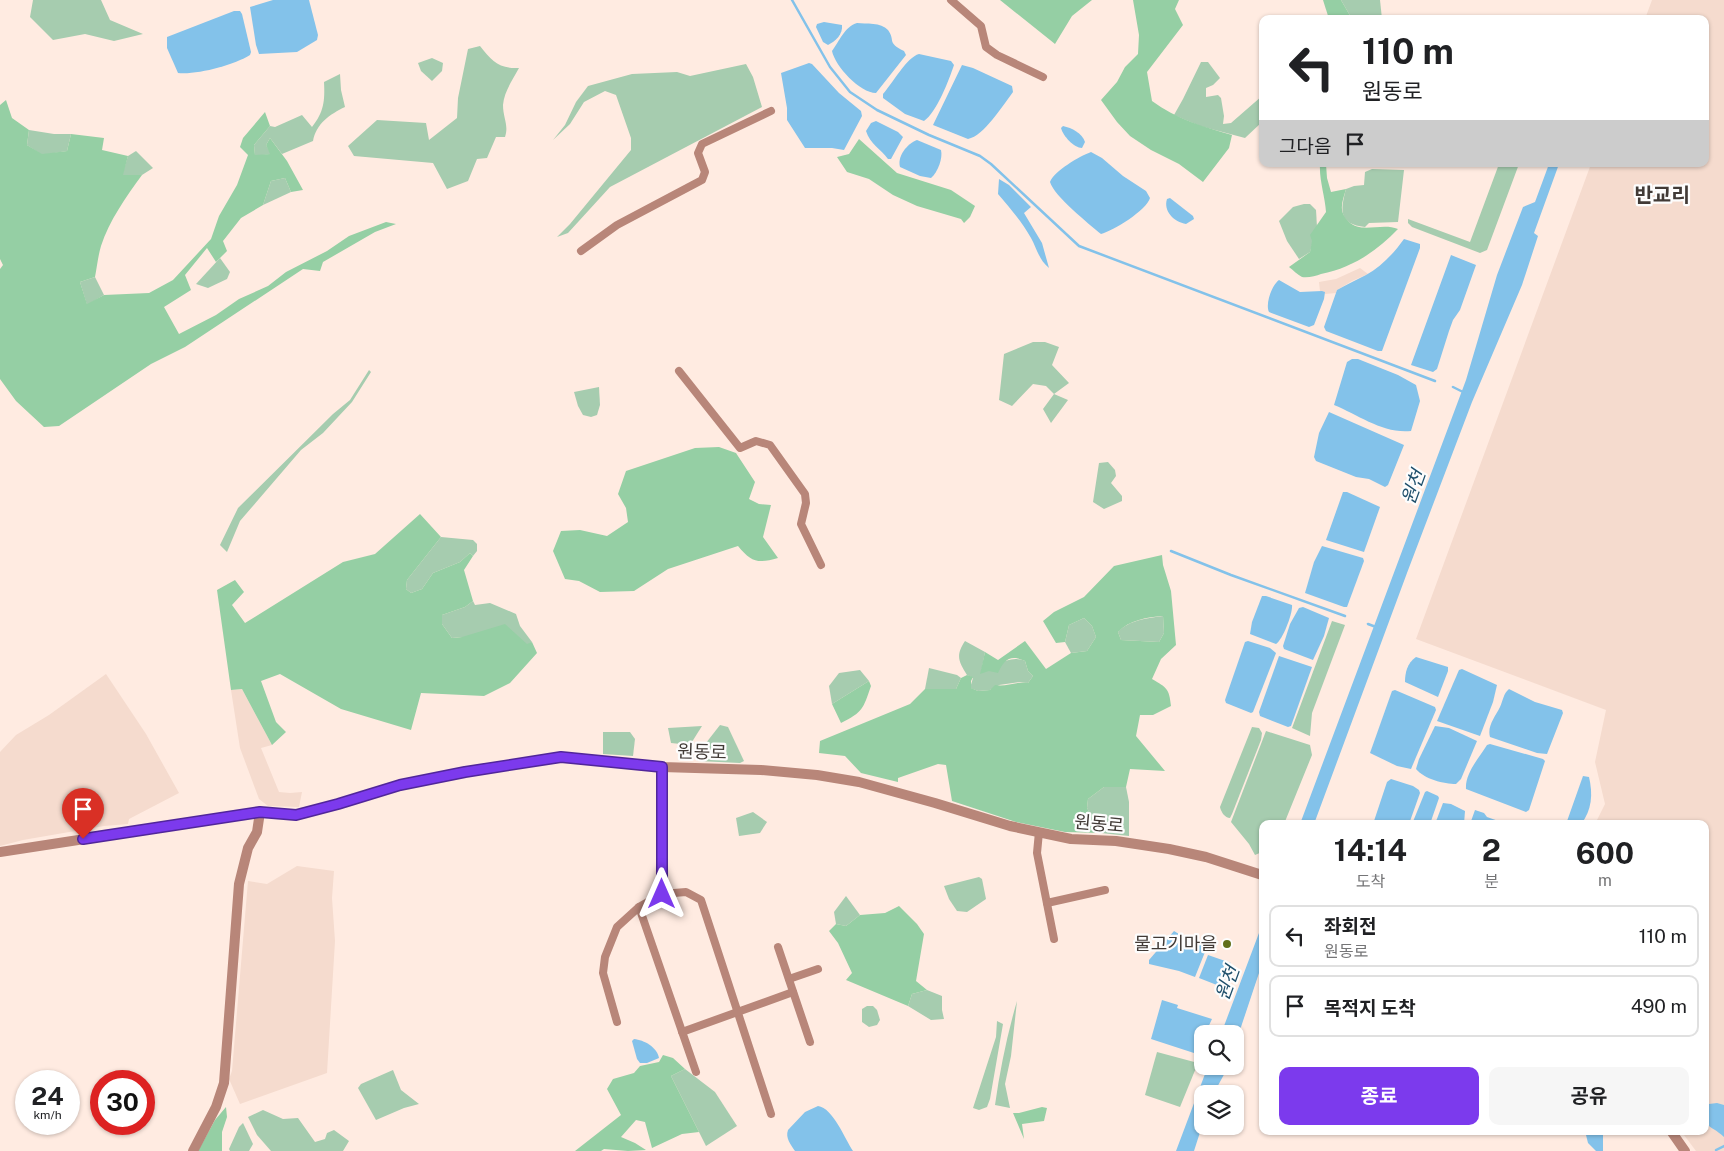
<!DOCTYPE html>
<html lang="ko">
<head>
<meta charset="utf-8">
<style>
  :root { --surface:#fff; --page:#f6f6f6; --text:#202124; --muted:#757577; --line:#e0e0e0; --accent:#7c3aed }
  body { margin:0; font-family:"Public Sans","Noto Sans KR",sans-serif; background:var(--page); color:var(--text); height:100vh; display:flex; flex-direction:column; font-size:19px; white-space:nowrap }
  * { box-sizing:border-box; margin:0 }
  p { font-size:16px; color:var(--muted) }
  .icon { flex:none; width:28px; height:28px; fill:none; stroke:currentColor; stroke-width:2; stroke-linecap:round; stroke-linejoin:round }
  .map { position:relative; flex:1; overflow:hidden }
  .panel { position:absolute; left:1259px; top:820px; width:450px; height:315px; display:flex; flex-direction:column; background:var(--surface); border-radius:10px; box-shadow:0 1px 4px #0004 }
  .panel>* { flex:none }
  .banner { position:absolute; left:1259px; top:15px; width:450px; height:152px; border-radius:10px; box-shadow:0 1px 4px #0004; background:#fff; color:var(--text); overflow:hidden }
  .fabs { position:absolute; left:1194px; top:1025px; display:grid; gap:10px }
  .fabs a { display:grid; place-items:center; width:50px; height:50px; border-radius:10px; background:var(--surface); box-shadow:0 1px 4px #0004; font-size:25px }
  .speed { position:absolute; left:15px; top:1070px; display:flex; gap:10px; font-size:25px; font-weight:700; text-align:center }
  .speed>* { display:grid; place-content:center; width:65px; height:65px; border-radius:50%; background:var(--surface); box-shadow:0 1px 4px #0004; line-height:1 }
  .speed small { font-size:12px; font-weight:400 }
  .speed .limit { border:8px solid #d22; background:#fff; color:#111 }
  .pin { position:absolute; display:grid; place-items:center; width:42px; height:42px; color:#fff; margin:-51px -21px; border-radius:50% 50% 50% 0; rotate:-45deg; box-shadow:0 0 5px #0007 }
  .pin .icon { rotate:45deg }
  .me { position:absolute; width:55px; margin:-28px; rotate:0deg; stroke-linejoin:round; filter:drop-shadow(0 0 4px #0008) }
  .turn { display:flex; align-items:center; gap:18px; height:105px; padding:0 20px; font-size:22px }
  .turn .icon { width:65px; height:65px; stroke-width:2.5 }
  .turn b { display:block; font-size:35px; line-height:42px }
  .then { display:flex; align-items:center; height:48px; padding:0 20px; background:#0003; gap:10px; font-size:19px }
  .eta { display:flex; justify-content:space-evenly; align-items:center; height:85px; text-align:center }
  .eta b { font-size:30px; font-weight:700; line-height:35px }
  .primary-button { display:flex; gap:10px; margin-top:auto; padding:10px 20px }
  .primary-button a { flex:1; height:58px; border-radius:10px; background:var(--accent); color:#fff; font-size:20px; font-weight:700; line-height:58px; text-align:center }
  .primary-button a+a { background:var(--page); color:var(--text) }
  ul { padding:0; list-style:none }
  li { display:flex; align-items:center; gap:15px; height:62px; margin:0 10px 8px; padding:0 10px; border:2px solid var(--line); border-radius:10px }
  li div { flex:1 }
  li b { display:block; font-size:19px }
  li em { font-style:normal }
  .map>svg:first-child { display:block }
</style>
</head>
<body>
<div class="map">
<svg width="1724" height="1151" viewBox="0 0 1724 1151">
  <rect width="100%" height="100%" fill="#ffebe1"/>
  <g fill="#f5dbce">
    <path d="M1652,0H1724V1151H1696L1681,1131H1705V824H1595L1605,804L1595,762L1606,710L1416,639L1591,164H1705V19H1645Z"/>
    <path d="M1360,268L1368,274L1352,281L1337,290L1336,293L1325,294L1324,292L1320,291L1319,282L1336,279Z"/>
    <path d="M106,674L146,734L179,793L129,819L128,824L104,826L23,840L0,846V752L16,735L49,715Z"/>
    <path d="M242,689L272,745L261,748L279,792L290,793L302,792L299,807L268,806L259,799L240,748L231,690Z"/>
    <path d="M297,866L334,871L332,898L335,941L327,1073L240,1104L229,1079L232,1071L248,881L267,884Z"/>
  </g>
  <g fill="#a6ccaf">
    <path d="M33,0H101L110,20L143,34L114,41L85,34L53,40L30,17Z"/>
    <path d="M1341,0H1380L1382,19H1352Z"/>
    <path d="M480,46C492,61 499,69 519,68C513,79 504,92 503,105C503,118 509,125 505,137H496L487,158L477,159L468,181L447,189L433,163L354,156L348,146L377,120L426,123L429,140L457,118L458,98L468,49Z"/>
    <path d="M432,58L443,63L442,71L432,81L421,71L418,63Z"/>
    <path d="M1201,62H1208L1220,78L1213,85L1206,88V97L1218,95L1221,98L1224,116L1223,124L1231,123L1262,96V122L1245,138L1200,126L1174,115L1183,99Z"/>
    <path d="M746,64L753,77L762,107L610,187L568,233L557,237L570,224L631,150V138L616,95L605,91L584,102L570,124L553,140L565,125L576,102L588,86L632,74L677,72L690,76Z"/>
    <path d="M340,74L341,90L345,107C330,114 316,124 313,141L282,154L270,138L266,145L271,154L255,156L254,145L270,126L275,127L302,115L312,127C324,112 325,101 324,82Z"/>
    <path d="M29,130L54,134H71L67,151L42,155L27,145Z"/>
    <path d="M136,151L153,168L142,175H122L128,156Z"/>
    <path d="M1499,164H1519L1487,250L1480,253L1412,227L1408,223V219L1470,242Z"/>
    <path d="M1372,169L1404,170L1398,222L1369,223L1365,227C1339,224 1340,211 1346,189L1354,186L1364,185L1365,172Z"/>
    <path d="M285,178L291,192L263,205L271,181Z"/>
    <path d="M1304,204H1310L1316,210L1317,227L1310,252L1299,259L1287,241L1279,221L1293,207Z"/>
    <path d="M220,258L230,272L227,279L208,288L196,284Z"/>
    <path d="M95,277L104,295L87,305L80,282Z"/>
    <path d="M1033,342H1045L1059,347L1052,365L1069,383L1054,394L1068,400L1051,423L1043,409L1054,394L1046,386L1033,384L1012,406L999,400L1004,354Z"/>
    <path d="M369,370L371,372L352,402L323,433L301,450L240,521L227,552L220,545L238,508L333,414L350,400Z"/>
    <path d="M599,387L600,405L597,415L591,417L583,415L578,406L574,392Z"/>
    <path d="M1108,462L1115,470L1116,476L1111,483L1122,496V501L1104,509L1093,502L1099,463Z"/>
    <path d="M441,537L473,540L477,544V551L473,556L470,553L460,562L433,573L422,589L411,593L406,589L407,580Z"/>
    <path d="M473,601L475,605L490,603L516,614L520,626L532,642L528,645L462,637L452,638L442,624V615L465,607Z"/>
    <path d="M1163,616L1164,633L1159,642L1121,640L1118,632C1129,620 1148,618 1163,616Z"/>
    <path d="M1084,618L1092,626L1096,637L1087,651L1071,653L1065,642L1069,625Z"/>
    <path d="M1332,621L1345,625L1312,713L1310,736L1292,728Z"/>
    <path d="M965,641L985,652L981,673C994,667 1010,654 1025,661L1028,671L1033,676L1028,683L1020,682L999,685L990,690L978,691L970,688L973,678L967,675C959,662 955,656 965,641Z"/>
    <path d="M929,668L957,675L961,678L956,689H925Z"/>
    <path d="M860,670L869,681L832,704L829,686L839,673Z"/>
    <path d="M720,725L728,727L744,761L740,763L698,761L695,757Z"/>
    <path d="M702,726L690,745L671,743L668,728Z"/>
    <path d="M1252,727L1259,728L1262,733L1261,740L1232,814L1230,818C1225,818 1221,812 1220,807Z"/>
    <path d="M1266,731L1310,745L1312,755L1284,824H1262V852L1255,855L1249,844L1231,822Z"/>
    <path d="M603,732H630L635,739L633,756L603,754Z"/>
    <path d="M1104,787H1126L1129,802V836L1101,833L1087,808L1088,799Z"/>
    <path d="M753,812L767,822L760,833L739,836L736,818Z"/>
    <path d="M979,877L982,879L986,899L967,912L957,911L949,899L944,886Z"/>
    <path d="M846,896L860,915L846,926L836,924L834,912Z"/>
    <path d="M927,990L942,996V1010L944,1019L931,1020L908,1006L912,994Z"/>
    <path d="M1017,1001L1011,1056L1005,1084L1010,1108L995,1105C1000,1070 1007,1035 1017,1001Z"/>
    <path d="M867,1006H873L877,1010L880,1020L877,1025L869,1027L862,1022V1009Z"/>
    <path d="M997,1021L1003,1024L990,1099L987,1107L979,1110L973,1108L996,1037Z"/>
    <path d="M1157,1052L1198,1063L1180,1107L1145,1095Z"/>
    <path d="M685,1069L715,1092L737,1126L706,1146L671,1076Z"/>
    <path d="M393,1070L401,1090L419,1104L404,1108L376,1120L358,1088L361,1084Z"/>
    <path d="M263,1110L283,1119L298,1118L315,1142L325,1139L327,1133L334,1130L349,1141L343,1151H271L257,1135L248,1117Z"/>
    <path d="M243,1123L253,1144L249,1151H230L229,1149L239,1127Z"/>
  </g>
  <g fill="#95cfa4" fill-rule="evenodd">
    <path d="M1000,0H1092L1072,16L1055,44Z"/>
    <path d="M1133,0H1179L1175,9L1183,25L1147,72L1152,101C1176,119 1204,127 1232,135L1229,148L1203,182L1179,164L1151,150L1130,136L1117,122L1101,100L1117,82L1125,67L1138,54L1139,35Z"/>
    <path d="M1323,0H1341L1352,19H1329Z"/>
    <path d="M6,100L12,118L29,130L27,145L42,154L67,151L71,134L104,138L102,150L128,156L123,175H142C126,197 109,221 101,246C98,256 97,267 95,277L80,282L87,304L104,295L149,293L173,280L211,239L219,216L237,185L248,155L240,147L243,138L265,112L270,126L254,145L255,155L270,154L266,145L270,138L287,161L303,190L291,192L285,178L271,181L263,205L241,218L223,241L227,251L216,262L207,248L185,275L191,290L164,307L179,334L216,315L239,299L268,286L286,272L327,251L349,236L386,222L396,224L375,232L323,262L320,271L303,269L185,347L151,364L59,426L44,427L16,401L0,379V269L3,265L0,259V105Z"/>
    <path d="M859,139L897,173L951,190L975,206L970,217L964,223L961,219L917,206L893,195L869,179L847,172L837,157L849,154Z"/>
    <path d="M1320,164H1326L1327,178L1331,192L1346,189C1342,203 1338,211 1349,222C1362,234 1382,222 1398,229C1377,251 1352,268 1321,274C1316,276 1308,278 1302,277C1298,275 1293,270 1289,267L1310,252L1312,241L1310,235L1326,212C1325,196 1319,180 1320,164Z"/>
    <path d="M719,447L736,453L755,482L749,499L759,504L771,505L763,537L778,558C758,564 751,562 738,546L668,569L634,591L600,592L579,581L565,579L553,551L561,531L580,530L607,536L628,522L626,508L618,494L626,471L695,448Z"/>
    <path d="M420,514L441,537L407,580L406,589L411,593L422,589L433,573L460,562L470,553L473,556L464,570L473,601L465,607L442,615V624L452,638L462,637L505,624L527,644L532,642L537,653L510,683L484,696L421,693L411,730L341,709L280,674L261,681L276,722L286,732L272,745L242,689L231,690L217,590L235,580L244,592L232,605L245,623L343,562L375,554Z"/>
    <path d="M1162,555L1163,565L1171,591L1176,645L1161,659L1152,679C1167,688 1169,688 1171,706L1153,715H1140L1136,736L1165,771L1130,769L1126,787H1104L1088,799L1087,808L1101,833L1065,832L1016,822L952,801L946,765L938,764L898,778V782L861,773L845,756L819,753L820,741L910,704L925,689H956L961,678L967,675L973,677L971,681V688L978,691L990,690L995,685C1007,687 1017,681 1028,683L1033,676L1028,671L1025,661C1010,654 1004,660 998,673L989,671L980,674L985,652L998,660L1025,641L1046,669L1071,653L1087,651L1096,637L1092,626L1084,618L1069,625L1065,642L1056,643L1043,621L1054,612L1084,597L1114,566ZM1163,616L1164,633L1159,642L1121,640L1118,632C1129,620 1148,617 1163,616Z"/>
    <path d="M869,681L871,686C863,709 863,712 841,723L832,704Z"/>
    <path d="M899,906L917,924L924,934L916,981L927,990L912,994L908,1006L846,980L852,973L838,943L829,931L836,924L846,926L860,915L885,913Z"/>
    <path d="M663,1055L673,1058L685,1069L671,1076L699,1132L682,1134L652,1148L645,1122L636,1120L621,1137L635,1143L646,1150L628,1151L604,1149L601,1151H575L621,1115L607,1089L613,1079L634,1073L640,1066L659,1062Z"/>
    <path d="M226,1107L227,1117L222,1132V1151H198L215,1120Z"/>
    <path d="M1042,1107L1047,1108L1044,1121L1022,1124L1024,1139L1013,1113H1019Z"/>
  </g>
  <g fill="#83c2ea">
    <path d="M273,0H309L318,35L317,40L297,52L259,54L256,45L250,7Z"/>
    <path d="M234,11H240L242,14L251,52L250,55C234,65 197,75 178,73L167,48V37Z"/>
    <path d="M824,22L842,25C843,34 836,41 828,45L823,42L816,27L817,24Z"/>
    <path d="M857,23C866,24 881,22 888,30C896,41 886,42 904,51L906,55L876,93C860,93 835,66 832,51C839,42 845,26 857,23Z"/>
    <path d="M919,54L951,61L954,65C949,80 937,112 924,121L905,114L883,98V94C892,84 907,57 919,54Z"/>
    <path d="M809,63L812,64L839,93L861,111L862,116L844,150L832,148H805L787,120V108L781,73Z"/>
    <path d="M962,65L973,68L1012,86L1013,92C1003,105 984,136 968,139L933,125Z"/>
    <path d="M876,121L898,132L903,137L891,159H888C881,149 870,144 866,131L871,123Z"/>
    <path d="M1063,126C1072,128 1082,133 1085,142L1082,148C1074,148 1063,136 1061,128Z"/>
    <path d="M917,140L941,150C943,158 938,172 931,178L920,176L900,167C897,156 907,144 917,140Z"/>
    <path d="M1091,152L1102,158L1123,176L1146,191L1150,198C1147,210 1113,231 1101,234C1089,224 1054,196 1050,182C1054,171 1080,156 1091,152Z"/>
    <path d="M1549,164H1559L1534,233L1538,236L1522,285L1472,402L1407,573L1314,824H1300L1466,380L1497,275L1523,207L1535,202Z"/>
    <path d="M999,179L1009,185L1031,207L1024,213L1042,243L1049,268C1039,260 1037,249 1031,238C1022,222 1010,208 998,194Z"/>
    <path d="M1170,198L1193,216L1194,219L1186,224C1174,222 1163,211 1167,199Z"/>
    <path d="M1404,239L1420,244V248L1382,351H1378L1326,331L1324,327L1337,290C1346,285 1356,280 1366,275C1381,267 1394,253 1404,239Z"/>
    <path d="M1451,255L1476,265L1460,310L1453,320L1449,331L1437,369L1433,372L1411,365Z"/>
    <path d="M1279,280L1300,292L1322,291L1325,292L1324,299L1314,325L1309,327L1269,312C1265,304 1272,285 1279,280Z"/>
    <path d="M1352,359H1358L1398,375L1416,385L1420,401L1411,431C1383,434 1359,415 1334,405L1347,362Z"/>
    <path d="M1329,412L1404,445L1388,485L1385,487L1369,479L1356,477L1316,461L1314,457L1319,433Z"/>
    <path d="M1343,492H1347L1380,507L1364,552L1326,540Z"/>
    <path d="M1322,546L1363,558L1364,561L1347,607H1344L1305,593L1314,562Z"/>
    <path d="M1262,596H1266L1292,605C1293,613 1283,639 1276,644L1250,634L1252,622Z"/>
    <path d="M1303,607L1329,618L1324,636L1313,660L1284,649L1283,646L1290,624L1299,608Z"/>
    <path d="M1248,641L1270,648L1276,653L1253,712L1251,713L1226,703L1225,700L1245,642Z"/>
    <path d="M1279,656L1312,667L1291,726L1288,727L1260,716L1259,712Z"/>
    <path d="M1416,657L1448,667V671L1438,697L1405,682C1405,673 1407,663 1416,657Z"/>
    <path d="M1462,669L1497,685L1493,702L1480,736L1437,721L1459,670Z"/>
    <path d="M1509,689L1535,702L1562,710L1563,713L1547,754L1537,753L1490,737C1487,726 1495,717 1500,707C1503,701 1503,694 1509,689Z"/>
    <path d="M1395,690L1435,707L1436,710L1411,769L1397,766L1370,753L1392,691Z"/>
    <path d="M1435,726L1449,728L1477,741L1461,779L1456,784C1444,784 1424,779 1416,769L1419,759Z"/>
    <path d="M1490,744L1543,759L1545,761L1529,810L1526,812L1466,789C1465,773 1479,758 1487,745Z"/>
    <path d="M1583,776L1589,777C1593,794 1592,810 1581,824H1566Z"/>
    <path d="M1391,779L1413,786L1419,790L1420,793L1409,824H1373L1387,782Z"/>
    <path d="M1427,791L1438,796L1439,798L1430,824H1412L1425,792Z"/>
    <path d="M1443,803L1451,804L1465,811L1464,824H1435Z"/>
    <path d="M1475,810L1484,813L1487,817L1507,824H1470Z"/>
    <path d="M1262,925V964L1235,1045V1034H1221Z"/>
    <path d="M1174,931L1192,942L1207,947L1195,977L1179,971L1149,964V960Z"/>
    <path d="M1208,955L1231,963L1222,987L1199,978Z"/>
    <path d="M1162,1000L1178,1005L1177,1008L1212,1019L1205,1034H1202V1041L1197,1054L1151,1039Z"/>
    <path d="M634,1039C644,1040 657,1047 659,1058L647,1063H640L637,1059L632,1041Z"/>
    <path d="M1208,1066H1228C1224,1076 1218,1084 1214,1094H1202V1126L1194,1151H1176Z"/>
    <path d="M1717,1103L1724,1105V1137C1709,1123 1705,1131 1705,1107L1709,1104Z"/>
    <path d="M818,1106C833,1108 845,1139 853,1151H795C791,1145 785,1138 788,1130L805,1112Z"/>
    <path d="M1585,1131H1603V1151H1596L1588,1143Z"/>
  </g>
  <g fill="none" stroke-linecap="round" stroke-linejoin="round">
    <g stroke="#83c2ea" stroke-width="2.5">
      <path d="M792,0L830,67L850,92L877,110L929,135L980,156L991,164L1079,246L1435,381"/>
      <path d="M1453,387L1463,392"/>
      <path d="M1171,551L1231,575L1345,616"/>
      <path d="M1368,624L1376,627"/>
      <path d="M1716,1150L1724,1146"/>
    </g>
    <g stroke="#b88679" stroke-width="8">
      <path d="M951,0L981,26L986,47L997,55L1043,77"/>
      <path d="M581,251L617,225L702,180L705,172L698,153L702,144L771,111"/>
      <path d="M679,371L740,448L756,441L770,445L805,494L806,503L801,524L821,565"/>
      <path d="M1039,832L1037,853L1054,939"/>
      <path d="M662,894L686,892L701,900L771,1114"/>
      <path d="M1047,903L1105,890"/>
      <path d="M639,907L696,1072"/>
      <path d="M778,947L810,1042"/>
      <path d="M789,979L818,969"/>
      <path d="M617,1022L603,973L605,957L617,927L639,907L662,894V767"/>
      <path d="M682,1032L793,992"/>
    </g>
    <g stroke="#b88679" stroke-width="10">
      <path d="M0,852L260,812L296,815L338,804L400,785L465,772L561,757L662,767L761,770L817,775L859,782L935,803L1010,826L1071,839L1116,841L1169,849L1206,857L1262,875"/>
      <path d="M1671,1131L1685,1151"/>
      <path d="M193,1151L216,1107L224,1083L239,884L248,848L257,832L260,812"/>
    </g>
  </g>
  <g fill="none" stroke-linecap="round" stroke-linejoin="round">
    <g stroke="#51269a" stroke-width="12">
      <path id="route" d="M83,839L260,812L296,815L338,804L400,785L465,772L561,757L662,767V894"/>
    </g>
    <use href="#route" stroke="#7c3aed" stroke-width="9"/>
  </g>
  <circle fill="#5f6e1a" stroke="#fdfdfd" stroke-width="2" cx="1227" cy="944" r="5"/>
  <g text-anchor="middle" stroke-width="4.5" stroke-linejoin="round" paint-order="stroke">
    <g font-size="18" fill="#413a36" stroke="#fdfdfd">
      <text transform="translate(702 752) rotate(2)" y="6">원동로</text>
      <text transform="translate(1099 824) rotate(5)" y="6">원동로</text>
    </g>
    <g font-size="18" fill="#413a36" stroke="#fdfdfd" text-anchor="end">
      <text x="1217" y="950">물고기마을</text>
    </g>
    <g font-size="19" font-style="italic" fill="#1f4f6b" stroke="#fdfdfd">
      <text transform="translate(1413 487) rotate(-70)" y="7">원천</text>
      <text transform="translate(1227 983) rotate(-70)" y="7">원천</text>
    </g>
    <g font-size="20" font-weight="bold" fill="#413a36" stroke="#fdfdfd">
      <text x="1662" y="202">반교리</text>
    </g>
  </g>
</svg>
<div class="fabs">
<a><svg class="icon" aria-label="search" viewBox="0 0 24 24"><circle cx="10" cy="10" r="6"/><path d="M15 15l6 6"/></svg></a>
<a><svg class="icon" aria-label="layers" viewBox="0 0 24 24"><path d="M12 4l9 5-9 5-9-5zM3 14l9 5 9-5"/></svg></a>
</div>
<div class="speed"><div>24<small>km/h</small></div><div class="limit">30</div></div>
<div class="pin" style="left:83px;top:839px;background:#d93025"><svg class="icon" aria-label="arrive" viewBox="0 0 24 24"><path d="M6 21V4h12l-3 4 3 4H6"/></svg></div>
<svg class="me" style="left:662px;top:894px" viewBox="-20 -20 40 40"><path d="M0-17L14 15 0 8-14 15z" fill="#7c3aed" stroke="#fff" stroke-width="4"/></svg>
<div class="banner">
<div class="turn"><svg class="icon" aria-label="left" viewBox="0 0 24 24"><path d="M17 20v-9H6M10 6l-5 5 5 5"/></svg><div><b>110 m</b>원동로</div></div>
<div class="then">그다음<svg class="icon" aria-label="arrive" viewBox="0 0 24 24"><path d="M6 21V4h12l-3 4 3 4H6"/></svg></div>
</div>
<section class="panel">
<div class="eta">
<div><b>14:14</b><p>도착</p></div>
<div><b>2</b><p>분</p></div>
<div><b>600</b><p>m</p></div>
</div>
<ul>
<li><svg class="icon" aria-label="left" viewBox="0 0 24 24"><path d="M17 20v-9H6M10 6l-5 5 5 5"/></svg><div><b>좌회전</b><p>원동로</p></div><em>110 m</em></li>
<li><svg class="icon" aria-label="arrive" viewBox="0 0 24 24"><path d="M6 21V4h12l-3 4 3 4H6"/></svg><div><b>목적지 도착</b></div><em>490 m</em></li>
</ul>
<div class="primary-button"><a>종료</a><a>공유</a></div>
</section>
</div>
</body>
</html>
